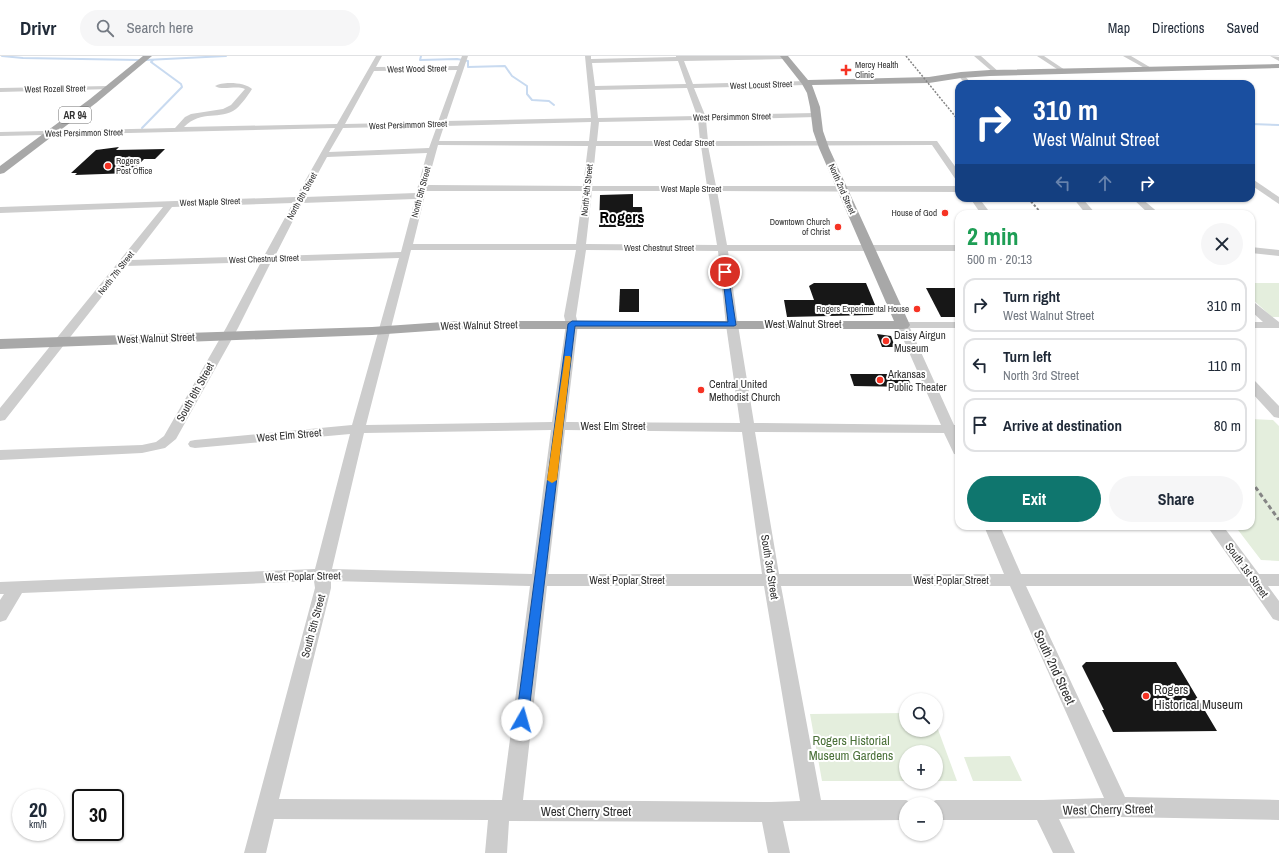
<!DOCTYPE html>
<html lang="en">
<head>
<meta charset="utf-8">
<style>
  :root { --surface:#fff; --page:#f6f6f7; --text:#1f2937; --muted:#747a83; --line:#e0e1e3; --accent:#0f766e }
  body { margin:0; font-family:"Archivo Narrow",sans-serif; background:var(--page); color:var(--text); height:100vh; display:flex; flex-direction:column; font-size:15px; white-space:nowrap }
  * { box-sizing:border-box; margin:0 }
  p { font-size:13px; color:var(--muted) }
  .icon { flex:none; width:22px; height:22px; fill:none; stroke:currentColor; stroke-width:2; stroke-linecap:round; stroke-linejoin:round }
  .map { position:relative; flex:1; overflow:hidden }
  .drawer { position:absolute; left:955px; top:154px; width:300px; height:320px; display:flex; flex-direction:column; background:var(--surface); border-radius:12px; box-shadow:0 1px 3px #0004 }
  .drawer>* { flex:none }
  .banner { position:absolute; left:955px; top:24px; width:300px; height:122px; border-radius:12px; box-shadow:0 1px 3px #0004; background:#1a4fa0; color:#fff; overflow:hidden }
  .controls { position:absolute; left:899px; top:637px; display:grid; gap:8px }
  .controls a { display:grid; place-items:center; width:44px; height:44px; border-radius:50%; background:var(--surface); box-shadow:0 1px 3px #0004; font-size:20px }
  .speed { position:absolute; left:12px; top:733px; display:flex; gap:8px; font-size:20px; font-weight:700; text-align:center }
  .speed>* { display:grid; place-content:center; width:52px; height:52px; border-radius:50%; background:var(--surface); box-shadow:0 1px 3px #0004; line-height:1 }
  .speed small { font-size:10px; font-weight:400 }
  .speed .limit { border:2px solid #111; border-radius:6px; background:#fff; color:#111 }
  .pin { position:absolute; display:grid; place-items:center; width:34px; height:34px; color:#fff; margin:-17px; border:2px solid #fff; border-radius:50%; box-shadow:0 1px 4px #0007 }
  .me { position:absolute; width:44px; margin:-22px; rotate:7deg; stroke-linejoin:round; filter:drop-shadow(0 0 3px #0008) }
  .turn { display:flex; align-items:center; gap:14px; height:84px; padding:0 12px; font-size:18px }
  .turn .icon { width:52px; height:52px; stroke-width:2.5 }
  .turn b { display:block; font-size:28px; line-height:34px }
  .lanes { display:flex; align-items:center; height:38px; padding:0 12px; background:#0003; justify-content:center; gap:20px; direction:ltr }
  .lanes .off { opacity:.35 }
  .round { display:grid; place-items:center; flex:none; width:42px; height:42px; border-radius:21px; background:var(--page) }
  .headline { display:flex; align-items:center; justify-content:space-between; height:68px; padding:0 12px }
  h1 { font-size:24px; font-weight:800; line-height:30px; color:#1e9e55 }
  .action { display:flex; gap:8px; margin-top:auto; padding:8px 12px }
  .action a { flex:1; height:46px; border-radius:24px; background:var(--accent); color:#fff; font-size:16px; font-weight:800; line-height:46px; text-align:center }
  .action a+a { background:var(--page); color:var(--text) }
  ul { padding:0; list-style:none }
  li { display:flex; align-items:center; gap:12px; height:54px; margin:0 8px 6px; padding:0 4px; border:2px solid var(--line); border-radius:12px }
  li div { flex:1 }
  li b { display:block; font-size:15px }
  li em { font-style:normal }
  header { display:flex; align-items:center; gap:24px; box-sizing:border-box; height:56px; padding:0 20px; background:var(--surface); border-bottom:1px solid var(--line) }
  header strong { font-size:19px }
  nav { display:flex; gap:22px; margin-inline-start:auto; font-size:14px }
  .search { width:280px; height:36px; background:var(--page); display:flex; align-items:center; gap:10px; box-sizing:border-box; padding:0 14px; border-radius:22px; color:var(--muted); font-size:15px }
  .map>svg:first-child { display:block }
</style>
</head>
<body>
<header>
<strong>Drivr</strong>
<div class="search"><svg class="icon" aria-label="search" viewBox="0 0 24 24"><circle cx="10" cy="10" r="6"/><path d="M15 15l6 6"/></svg>Search here</div>
<nav><a>Map</a><a>Directions</a><a>Saved</a></nav>
</header>
<div class="map">
<svg width="1279" height="797" viewBox="0 0 1279 797">
  <rect width="100%" height="100%" fill="#fff"/>
  <g fill="#e4eedd">
    <path d="M1251,227H1279V261H1272L1251,242Z"/>
    <path d="M1251,363L1273,364L1279,370V505L1261,504L1235,470H1251Z"/>
    <path d="M906,657V674H936V668L957,725H936V696H906V725H822L810,658Z"/>
    <path d="M1010,700L1022,725H973L964,701Z"/>
  </g>
  <g fill="none" stroke-linecap="round" stroke-linejoin="round">
    <g stroke="#c8daf0" stroke-width="2">
      <path d="M2,0L23,2L140,4"/>
      <path d="M421,0L420,4L457,3L468,5V11L505,10L512,20L527,30V38L532,44L549,45L554,49"/>
      <path d="M146,4L226,0"/>
      <path d="M1251,68L1279,69"/>
      <path d="M142,72L182,31L181,28L151,6L153,4"/>
    </g>
  </g>
  <g fill="#171717">
    <path d="M119,91L116,94L165,93L155,103H144L131,117L75,119L77,117H71L96,94Z"/>
    <path d="M633,138V151H642L643,171H599L600,139Z"/>
    <path d="M814,227H866L878,256L872,259L787,261L784,244H814L809,230Z"/>
    <path d="M926,232H959V261H941Z"/>
    <path d="M620,233H639V256H619Z"/>
    <path d="M877,278L891,280L895,291H882Z"/>
    <path d="M888,317H906L912,331L854,330L850,318H888Z"/>
    <path d="M1086,606H1176L1217,675L1113,676L1102,654H1104L1082,610Z"/>
  </g>
  <g fill="none" stroke-linecap="round" stroke-linejoin="round">
    <g fill="#cdcdcd" fill-rule="evenodd">
      <path d="M376,0H382L376,11L458,10L462,0H468L446,65L591,62L585,0H591V3L676,1V0H787V2L785,3L684,5L693,28L806,25L809,27L806,29L694,32L705,59L816,57L820,59L816,61L706,64L708,85H937L959,116V125L956,124L932,89L708,90L716,130H959V136L717,135L727,189H959V195H728L738,269L754,367L941,369L897,269L899,267L903,266H959V272H910L954,369H959V399L954,398L944,377L755,376L779,518H1004L984,470H1000L1021,518H1241L1207,470H1223L1259,518H1279V530H1268L1279,545V565L1273,563L1250,530H1026L1125,741L1279,744V764L1119,761L1059,763L1075,797H1053L1037,764H936V748H928L936,744H1043L1104,742L1010,530H781L821,744H906L914,748H906V764L783,765L790,797H768L762,766L509,765L507,797H485L488,764L274,763L266,797H244L315,532L314,525L22,537L6,564L0,566V544L4,538H0V526L315,513L350,378L195,392L190,391L188,388L190,385L195,384L352,369L399,202L271,206L238,272L176,383L165,392L142,397L0,404V394L142,389L156,386L164,380L226,272L261,206L126,210L5,364L0,365V352L163,151L0,157V151L296,141L335,72L0,80V76L175,72L185,61L191,58L223,53L231,49L245,33C236,29 222,35 215,30C222,25 246,26 252,33C248,39 242,48 236,53C220,65 202,53 184,71L337,68ZM678,5L686,28L595,30L592,7ZM457,14L438,66L345,68L374,15ZM687,32L697,60L598,62L595,34ZM698,64L700,85H597L599,66ZM591,66L589,85H439L444,70ZM437,70L429,92L329,96L343,72ZM438,89L588,90L583,130L427,129ZM596,90H701L707,130H592ZM427,97L416,137L305,141L327,101ZM426,135H583L576,188H413ZM592,135H708L717,189L586,188ZM415,143L401,196L275,200L302,147ZM293,147L264,200L131,204L172,151ZM411,194H576L564,260L566,268L552,366L366,369ZM586,194L718,195L726,269L740,367L566,366L578,268L576,260ZM551,374L532,518L332,513L364,377ZM565,374L742,376L762,518H548ZM331,525L530,530L502,744L279,743L331,532ZM547,530H764L800,745L771,746L523,744Z"/>
      <path d="M974,0H981L1000,17L995,18Z"/>
      <path d="M1037,0H1044L1068,16L1063,17Z"/>
      <path d="M1123,0H1131L1153,13L1148,14Z"/>
      <path d="M1270,0L1279,1V5Z"/>
      <path d="M959,18H963L972,28H965L958,19Z"/>
      <path d="M109,30L111,31V33L0,36V32Z"/>
      <path d="M1251,122L1279,141V148L1251,129Z"/>
      <path d="M970,142H979L991,158H981Z"/>
      <path d="M1073,142H1082L1096,158H1086Z"/>
      <path d="M1132,142H1141L1160,158H1149Z"/>
      <path d="M1251,191L1279,194V200L1251,197Z"/>
      <path d="M1251,246L1255,247L1279,266V272H1251V266H1263L1251,255Z"/>
      <path d="M1251,324L1255,325L1279,350V362L1274,361L1251,336Z"/>
    </g>
    <g fill="#a8a8a8" fill-rule="evenodd">
      <path d="M143,0H152L96,47L4,117L0,118V110L90,43Z"/>
      <path d="M780,0H788L808,24L929,21L961,16L990,14L1279,8V12L990,20L961,22L929,27L812,29L820,51L823,75L829,92L910,269L908,272L903,273H458L372,279L0,293V283L372,271L458,265H894L819,92L813,75L810,51L807,37L802,28Z"/>
    </g>
    <path stroke="#858585" stroke-width="1.5" stroke-dasharray="2 1.5" stroke-linecap="butt" d="M906,0L959,65"/>
    <path stroke="#858585" stroke-width="2" stroke-dasharray="2.5 2" stroke-linecap="butt" d="M1028,142L1042,158"/>
    <path stroke="#858585" stroke-width="3" stroke-dasharray="4.5 3" stroke-linecap="butt" d="M1251,425L1279,464"/>
  </g>
  <path fill="#1a73e8" stroke="#114b97" d="M722,214L728,216L736,269L734,270H575L528,664L526,668L522,670L517,668L516,664L568,268L572,265L728,266Z"/>
  <path fill="#f59e0b" d="M565,300H570L571,302L557,424L552,427L547,424Z"/>
  <g fill="#f63324" stroke="#fff" stroke-width="1.5">
    <path d="M844 8h4v4h4v4h-4v4h-4v-4h-4v-4h4z"/>
    <circle cx="108" cy="110" r="4"/>
    <circle cx="945" cy="157" r="4"/>
    <circle cx="838" cy="171" r="4"/>
    <circle cx="917" cy="253" r="4"/>
    <circle cx="886" cy="285" r="4"/>
    <circle cx="880" cy="324" r="4"/>
    <circle cx="701" cy="334" r="4"/>
    <circle cx="1146" cy="640" r="4"/>
  </g>
  <g text-anchor="middle" stroke-width="4" stroke-linejoin="round" paint-order="stroke">
    <g font-size="9" fill="#303030" stroke="#fff" text-anchor="end">
      <text x="855" y="12" text-anchor="start">Mercy Health<tspan x="855" dy="10">Clinic</tspan></text>
      <text x="116" y="108" text-anchor="start">Rogers<tspan x="116" dy="10">Post Office</tspan></text>
      <text x="937" y="160">House of God</text>
      <text x="830" y="169">Downtown Church<tspan x="830" dy="10">of Christ</tspan></text>
      <text x="909" y="256">Rogers Experimental House</text>
    </g>
    <g font-size="9" fill="#303030" stroke="#fff">
      <text transform="translate(417 13) rotate(-1)" y="3">West Wood Street</text>
      <text transform="translate(761 29) rotate(-2)" y="3">West Locust Street</text>
      <text transform="translate(55 33) rotate(-1)" y="3">West Rozell Street</text>
      <text transform="translate(732 61) rotate(-1)" y="3">West Persimmon Street</text>
      <text transform="translate(408 69) rotate(-2)" y="3">West Persimmon Street</text>
      <text transform="translate(84 77) rotate(-1)" y="3">West Persimmon Street</text>
      <text x="684" y="90">West Cedar Street</text>
      <text x="691" y="136">West Maple Street</text>
      <text transform="translate(842 133) rotate(66)" y="3">North 2nd Street</text>
      <text transform="translate(587 134) rotate(-84)" y="3">North 4th Street</text>
      <text transform="translate(421 136) rotate(-75)" y="3">North 5th Street</text>
      <text transform="translate(302 140) rotate(-61)" y="3">North 6th Street</text>
      <text transform="translate(210 146) rotate(-2)" y="3">West Maple Street</text>
      <text x="659" y="195">West Chestnut Street</text>
      <text transform="translate(264 203) rotate(-2)" y="3">West Chestnut Street</text>
      <text transform="translate(116 217) rotate(-52)" y="3">North 7th Street</text>
    </g>
    <rect fill="#fff" stroke="#6e6e6e" stroke-width="1" x="59" y="51" width="32" height="16" rx="3"/>
    <g font-size="10" font-weight="bold" fill="#303030">
      <text x="75" y="63">AR 94</text>
    </g>
    <g font-size="11" fill="#303030" stroke="#fff">
      <text x="803" y="272">West Walnut Street</text>
      <text transform="translate(479 269) rotate(-1)" y="4">West Walnut Street</text>
      <text transform="translate(156 282) rotate(-2)" y="4">West Walnut Street</text>
      <text transform="translate(195 336) rotate(-61)" y="4">South 6th Street</text>
      <text x="613" y="374">West Elm Street</text>
      <text transform="translate(289 379) rotate(-5)" y="4">West Elm Street</text>
      <text transform="translate(770 511) rotate(81)" y="4">South 3rd Street</text>
      <text transform="translate(1247 514) rotate(54)" y="4">South 1st Street</text>
      <text transform="translate(303 520) rotate(-1)" y="4">West Poplar Street</text>
      <text x="627" y="528">West Poplar Street</text>
      <text x="951" y="528">West Poplar Street</text>
      <text transform="translate(313 570) rotate(-75)" y="4">South 5th Street</text>
    </g>
    <g font-size="11" fill="#303030" stroke="#fff" text-anchor="start">
      <text x="894" y="283">Daisy Airgun<tspan x="894" dy="13">Museum</tspan></text>
      <text x="888" y="322">Arkansas<tspan x="888" dy="13">Public Theater</tspan></text>
      <text x="709" y="332">Central United<tspan x="709" dy="13">Methodist Church</tspan></text>
    </g>
    <g font-size="13" fill="#303030" stroke="#fff">
      <text transform="translate(1055 611) rotate(65)" y="5">South 2nd Street</text>
      <text transform="translate(1108 753) rotate(-1)" y="5">West Cherry Street</text>
      <text x="586" y="760">West Cherry Street</text>
    </g>
    <g font-size="13" fill="#303030" stroke="#fff" text-anchor="start">
      <text x="1154" y="638">Rogers<tspan x="1154" dy="15">Historical Museum</tspan></text>
    </g>
    <g font-size="13" fill="#4b7139" stroke="#fff">
      <text x="851" y="689">Rogers Historial<tspan x="851" dy="15">Museum Gardens</tspan></text>
    </g>
    <g font-size="16" font-weight="bold" fill="#000" stroke="#fff">
      <text x="622" y="167">Rogers</text>
    </g>
  </g>
</svg>
<div class="controls">
<a><svg class="icon" aria-label="search" viewBox="0 0 24 24"><circle cx="10" cy="10" r="6"/><path d="M15 15l6 6"/></svg></a>
<a>+</a>
<a>−</a>
</div>
<div class="speed"><div>20<small>km/h</small></div><div class="limit">30</div></div>
<div class="pin" style="left:725px;top:216px;background:#d93025"><svg class="icon" aria-label="arrive" viewBox="0 0 24 24"><path d="M6 21V4h12l-3 4 3 4H6"/></svg></div>
<svg class="me" style="left:522px;top:664px" viewBox="-20 -20 40 40"><circle r="19" fill="#fff"/><path d="M0-13L10 11 0 6-10 11z" fill="#1a73e8"/></svg>
<div class="banner">
<div class="turn"><svg class="icon" aria-label="right" viewBox="0 0 24 24"><path d="M7 20v-9h11M14 6l5 5-5 5"/></svg><div><b>310 m</b>West Walnut Street</div></div>
<div class="lanes"><svg class="icon off" aria-label="left" viewBox="0 0 24 24"><path d="M17 20v-9H6M10 6l-5 5 5 5"/></svg><svg class="icon off" aria-label="ahead" viewBox="0 0 24 24"><path d="M12 20V5M6 11l6-6 6 6"/></svg><svg class="icon" aria-label="right" viewBox="0 0 24 24"><path d="M7 20v-9h11M14 6l5 5-5 5"/></svg></div>
</div>
<section class="drawer">
<div class="headline"><div><h1>2 min</h1><p>500 m · 20:13</p></div><a class="round"><svg class="icon" aria-label="close" viewBox="0 0 24 24"><path d="M6 6l12 12M18 6L6 18"/></svg></a></div>
<ul>
<li><svg class="icon" aria-label="right" viewBox="0 0 24 24"><path d="M7 20v-9h11M14 6l5 5-5 5"/></svg><div><b>Turn right</b><p>West Walnut Street</p></div><em>310 m</em></li>
<li><svg class="icon" aria-label="left" viewBox="0 0 24 24"><path d="M17 20v-9H6M10 6l-5 5 5 5"/></svg><div><b>Turn left</b><p>North 3rd Street</p></div><em>110 m</em></li>
<li><svg class="icon" aria-label="arrive" viewBox="0 0 24 24"><path d="M6 21V4h12l-3 4 3 4H6"/></svg><div><b>Arrive at destination</b></div><em>80 m</em></li>
</ul>
<div class="action"><a>Exit</a><a>Share</a></div>
</section>
</div>
</body>
</html>
